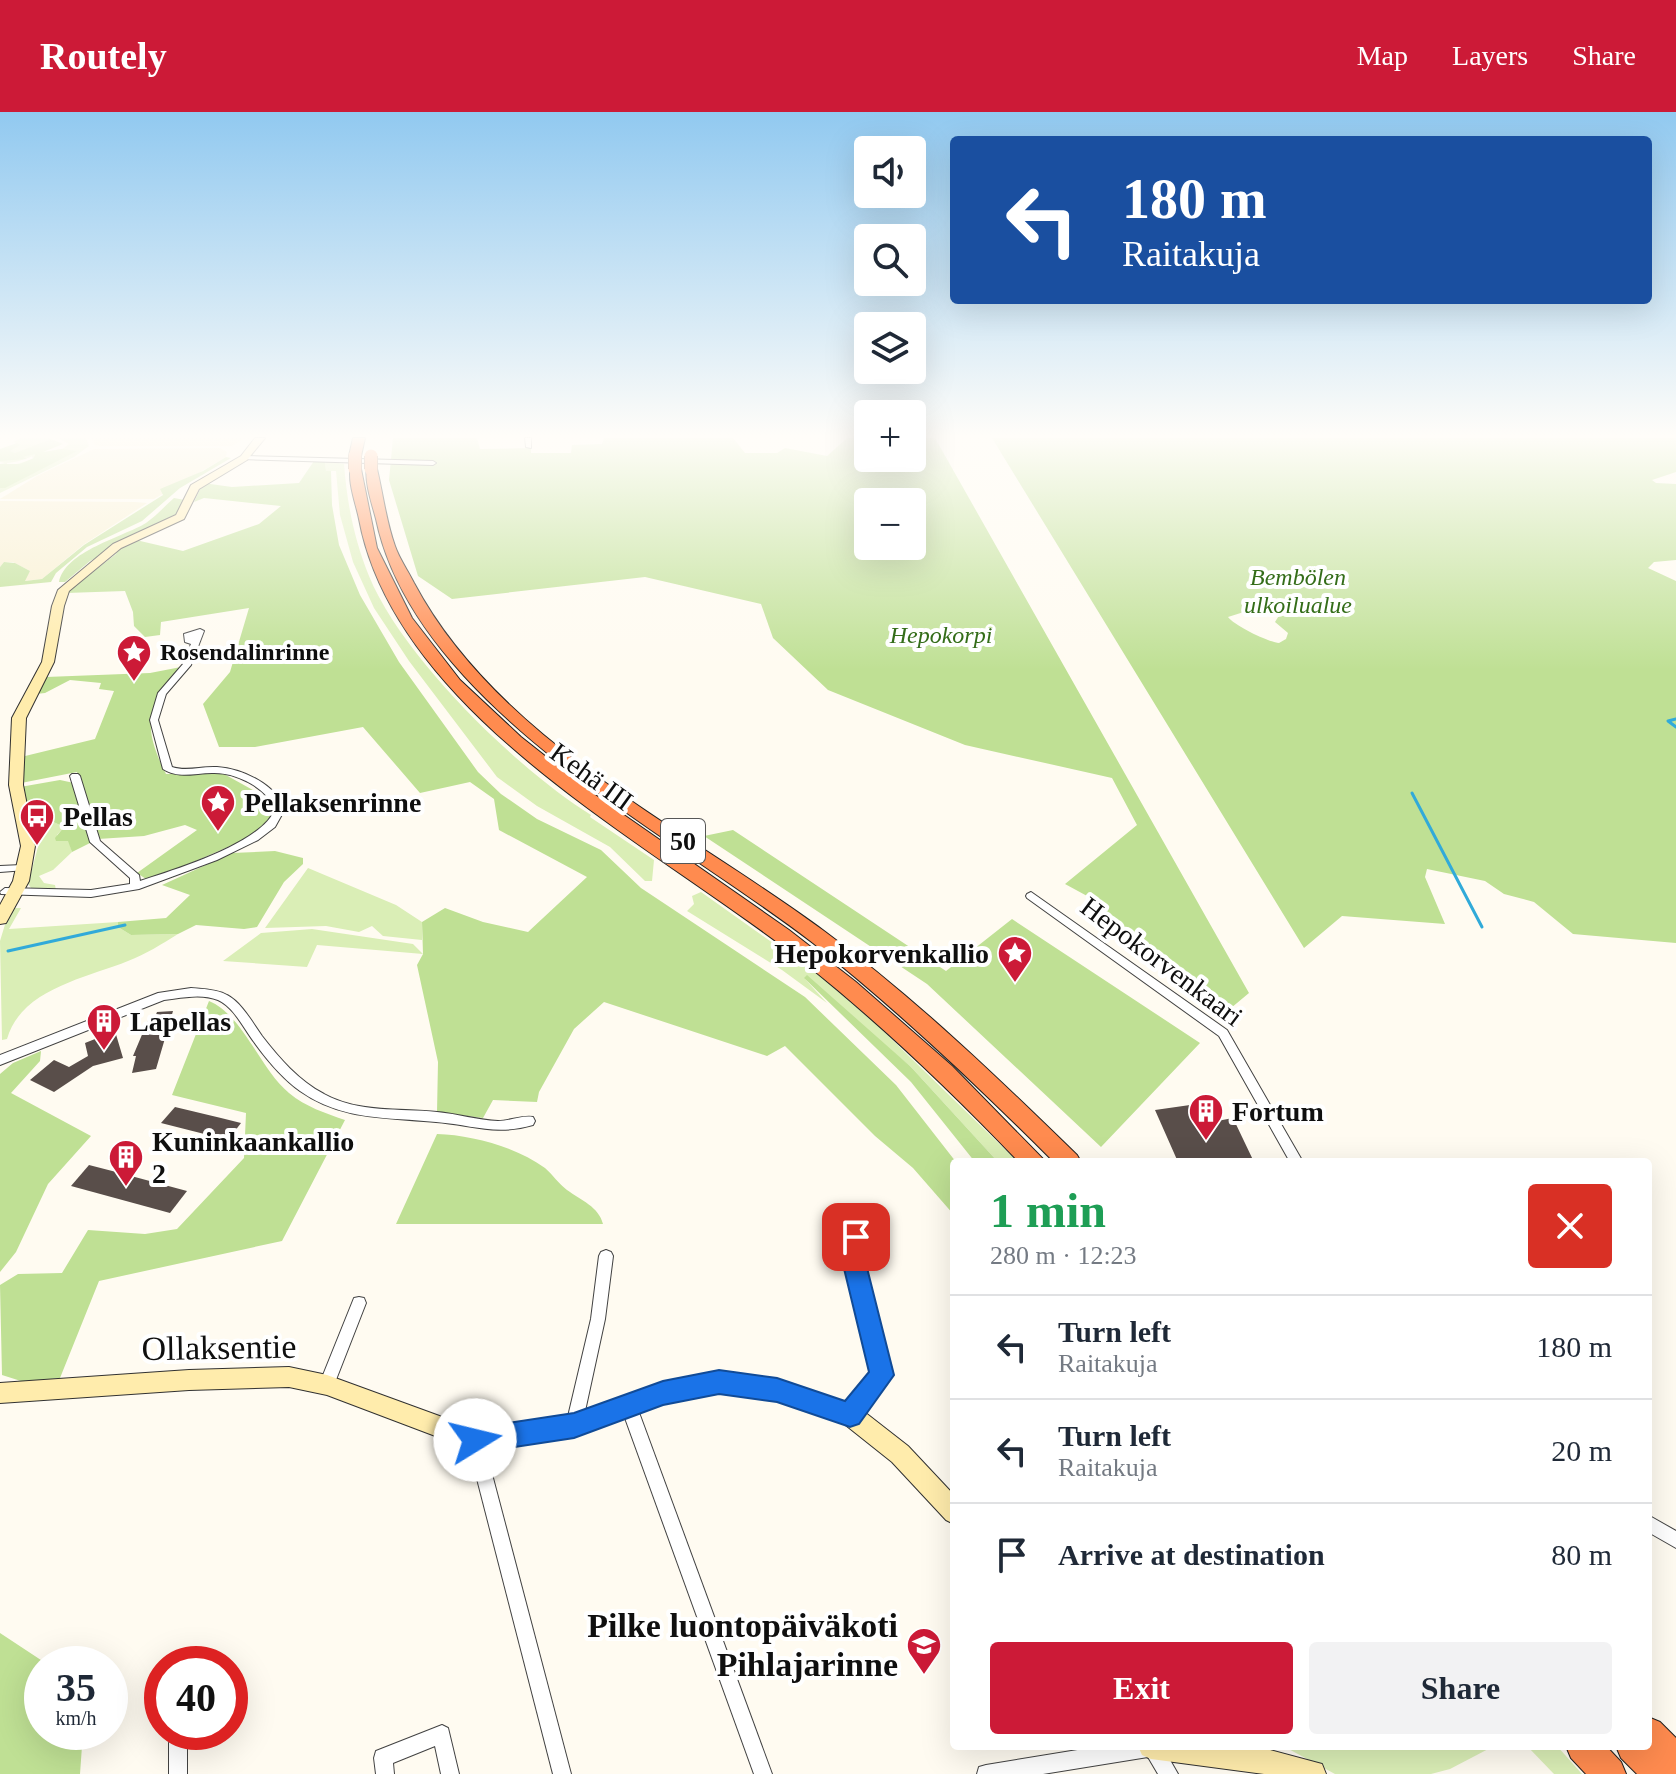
<!DOCTYPE html>
<html lang="en">
<head>
<meta charset="utf-8">
<style>
  :root { --surface:#fff; --page:#f2f2f3; --text:#1f2937; --muted:#747a83; --line:#e0e1e3; --accent:#cc1a37 }
  body { margin:0; font-family:Georgia,serif; background:var(--page); color:var(--text); height:100vh; display:flex; flex-direction:column; font-size:30px; white-space:nowrap }
  * { box-sizing:border-box; margin:0 }
  p { font-size:26px; color:var(--muted) }
  .icon { flex:none; width:44px; height:44px; fill:none; stroke:currentColor; stroke-width:2; stroke-linecap:round; stroke-linejoin:round }
  .map { position:relative; flex:1; overflow:hidden }
  .sheet { position:absolute; left:950px; top:1046px; width:702px; height:592px; display:flex; flex-direction:column; background:var(--surface); border-radius:8px; box-shadow:0 8px 32px #0002 }
  .sheet>* { flex:none }
  .hud { position:absolute; left:950px; top:24px; width:702px; height:168px; border-radius:8px; box-shadow:0 8px 32px #0002; background:#1a4fa0; color:#fff; overflow:hidden }
  .fabs { position:absolute; left:854px; top:24px; display:grid; gap:16px }
  .fabs a { display:grid; place-items:center; width:72px; height:72px; border-radius:8px; background:var(--surface); box-shadow:0 8px 32px #0002; font-size:40px }
  .speed { position:absolute; left:24px; top:1534px; display:flex; gap:16px; font-size:40px; font-weight:700; text-align:center }
  .speed>* { display:grid; place-content:center; width:104px; height:104px; border-radius:50%; background:var(--surface); box-shadow:0 8px 32px #0002; line-height:1 }
  .speed small { font-size:20px; font-weight:400 }
  .speed .limit { border:12px solid #d22; background:#fff; color:#111 }
  .pin { position:absolute; display:grid; place-items:center; width:68px; height:68px; color:#fff; margin:-34px; border-radius:16px; box-shadow:0 4px 12px #0006 }
  .me { position:absolute; width:88px; margin:-44px; rotate:81deg; stroke-linejoin:round; filter:drop-shadow(0 0 6px #0008) }
  .turn { display:flex; align-items:center; gap:28px; height:168px; padding:0 40px; font-size:36px }
  .turn .icon { width:104px; height:104px; stroke-width:2.5 }
  .turn b { display:block; font-size:56px; line-height:68px }
  .round { display:grid; place-items:center; flex:none; width:84px; height:84px; border-radius:8px; background:var(--page) }
  .overview { display:flex; align-items:center; justify-content:space-between; height:136px; padding:0 40px }
  h1 { font-size:48px; font-weight:700; line-height:60px; color:#1e9e55 }
  .button { display:flex; gap:16px; margin-top:auto; padding:16px 40px }
  .button a { flex:1; height:92px; border-radius:8px; background:var(--accent); color:#fff; font-size:32px; font-weight:700; line-height:92px; text-align:center }
  .button a+a { background:var(--page); color:var(--text) }
  ul { padding:0; list-style:none }
  li { display:flex; align-items:center; gap:24px; height:104px; padding:0 40px; border-top:2px solid var(--line) }
  li div { flex:1 }
  li b { display:block; font-size:30px }
  li em { font-style:normal }
  header { display:flex; align-items:center; gap:48px; box-sizing:border-box; height:112px; padding:0 40px; background:var(--accent); color:#fff }
  header strong { font-size:38px }
  nav { display:flex; gap:44px; margin-inline-start:auto; font-size:28px }
  .map>svg:first-child { display:block }
</style>
</head>
<body>
<header>
<strong>Routely</strong>
<nav><a>Map</a><a>Layers</a><a>Share</a></nav>
</header>
<div class="map">
<svg width="1676" height="1662" viewBox="0 0 1676 1662">
  <rect width="100%" height="100%" fill="#fffbf1"/>
  <g fill="#f8efce">
    <path d="M91,326H245L232,334H101L95,333Z"/>
    <path d="M220,336L227,340L226,345L154,387H0L37,364L94,337Z"/>
    <path d="M0,389L135,390L147,391L83,433L42,467L24,469L30,459L13,450H4L0,455Z"/>
  </g>
  <g fill="#daeeb6">
    <path d="M21,326H50L52,330C42,342 21,350 7,351L8,355L33,347L32,344L61,338L69,332L58,326H86L89,334L74,345L0,381V352L5,351L0,350V346L15,341L8,340L17,331L13,330Z"/>
    <path d="M325,349L344,352C347,391 354,427 369,464C402,545 517,657 591,703L590,705L654,748L652,769H645L610,735L537,694L497,665L409,549L374,496L353,450L340,403L336,359H326Z"/>
    <path d="M26,703L45,706L64,715L57,723V729H69L72,740L53,758L39,764L44,771L55,773L56,778L32,777L28,772L39,731Z"/>
    <path d="M308,756L396,793L422,810V828L383,824L372,814L359,820L326,814L265,816Z"/>
    <path d="M701,780L822,866L876,912L1018,1050H998L911,955L804,866L827,891L782,858L687,799L694,792L692,784Z"/>
    <path d="M10,796H21L9,817L118,810V815L131,823L178,822C162,832 146,842 128,849C86,866 21,877 7,927L2,928L0,829Z"/>
    <path d="M312,817L413,832L423,842L317,833L307,855L223,849L261,821Z"/>
    <path d="M1283,1634H1494L1450,1657L1431,1662H1335Z"/>
    <path d="M1527,1634H1557L1582,1662H1554Z"/>
  </g>
  <g fill="#bfe094" fill-rule="evenodd">
    <path d="M393,326H477L480,337L531,336V341H571L572,333L602,332L604,326H733L745,341H777L785,336L827,344L847,326H868V346H912V326H935L1249,881L1231,896L1105,804L1100,791L1065,772L1137,713L1112,666L965,633L828,578L773,526L761,492L645,465L452,487L418,464L389,368ZM868,390H912V434H868Z"/>
    <path d="M992,326H1676V360L1652,368L1656,371L1676,372V448L1654,450L1648,456L1676,469V831L1573,822L1534,790L1504,782L1485,769L1427,757L1425,765L1445,812L1342,804L1304,836ZM1246,493L1264,494L1280,502L1275,510L1288,521L1286,527L1279,531C1268,530 1235,514 1228,505L1247,499Z"/>
    <path d="M51,327L63,332L43,340L61,337L77,339L5,376H0V352H20L34,346L35,342L23,345L27,347L0,349V337L17,331L20,333L10,339L15,341Z"/>
    <path d="M226,345L231,346L180,376L142,409L87,435L56,461L51,470L0,475V455L4,450L15,451L30,459L25,469L42,467L84,433L163,383L160,377L203,359Z"/>
    <path d="M314,349H325L326,359H331L332,393L339,433L360,483L399,550L478,660L501,682L537,707L601,738L641,776L805,885L896,973L956,1050L954,1103L913,1056L875,1024L785,934L767,944L604,890L574,917L539,980L537,990L493,988L483,1006L437,1000L438,950L417,853L423,842L422,810L445,796L483,810L528,820L587,765L499,718L494,687L470,670L420,681L363,615L255,635H219L203,592L230,560L249,496L161,510L160,523L145,525L134,514L133,500L125,479L66,481L116,442L118,437L136,428L183,439L259,412L281,394L204,386L194,390L203,371L232,375L299,371Z"/>
    <path d="M174,386L185,388L176,404L90,449L65,470H59C65,439 123,425 146,411C156,404 165,394 174,386Z"/>
    <path d="M181,555C146,595 142,614 166,662H224L273,689L274,705L253,724L157,766L146,767L137,761L197,718L185,713L144,724L98,727L77,660L21,671V645L95,627L114,579L99,577L101,571L70,568L45,581L36,582L46,565L150,561Z"/>
    <path d="M60,668L74,671L92,730L72,740L68,729H56L55,726L64,715L45,706L26,703L20,675Z"/>
    <path d="M733,718L946,859L1012,807L1200,931L1101,1035L927,872L704,724Z"/>
    <path d="M275,739L303,746V752L284,770L257,815L244,817L196,813L178,822L131,823L118,815V810L166,806L190,783L162,773L232,741Z"/>
    <path d="M807,863L911,955L998,1050H975L911,970L804,866Z"/>
    <path d="M209,889C243,903 260,957 289,981C306,995 325,1001 345,1008L282,1129L99,1169L60,1266L24,1270L2,1263L0,1173L18,1162L62,1161L88,1118L145,1122L177,1117L244,1046L246,1001L172,983Z"/>
    <path d="M41,939L40,949L11,981L91,1024L48,1072L16,1140L0,1160V962L13,951Z"/>
    <path d="M437,1022C472,1023 516,1035 545,1056C553,1063 559,1072 567,1078C581,1088 599,1095 603,1112H396Z"/>
    <path d="M0,1521L47,1552H42V1620H83L80,1662H0Z"/>
  </g>
  <g fill="none" stroke-linecap="round" stroke-linejoin="round">
    <g stroke="#31aad9" stroke-width="3">
      <path d="M1676,607L1668,609L1676,615"/>
      <path d="M1412,681L1482,815"/>
      <path d="M8,839L125,813"/>
    </g>
  </g>
  <g fill="#594e4a">
    <path d="M173,899L156,957L132,961L136,944H133L149,906L155,905L157,900Z"/>
    <path d="M115,919L123,946L93,954L54,980L30,968L54,948L69,955L88,944L85,931Z"/>
    <path d="M1204,991L1212,1010L1233,1006L1254,1050H1178L1155,998Z"/>
    <path d="M175,995L221,1006L241,1011L228,1028L161,1011Z"/>
    <path d="M89,1053L120,1061L187,1079L170,1101L71,1074Z"/>
  </g>
  <g fill="none" stroke-linecap="round" stroke-linejoin="round">
    <g stroke="#424242" stroke-width="2">
      <g id="street">
        <path d="M525,326H531V336L526,335Z"/>
        <path d="M244,344L433,349L436,351L433,353L242,347L241,346Z"/>
        <path d="M200,517L204,519L191,553L166,582L158,608L172,655C187,660 201,654 217,655C243,657 275,672 285,697L275,715L258,728L217,748L139,777L91,785L1,782L0,780L5,776L91,778L130,772V766L90,730L70,664L72,662H78L80,664L100,729L139,763L140,769C174,758 263,731 275,697C266,675 235,660 212,661C195,661 178,667 163,657L150,608L158,581L183,552L191,532L185,530L184,522Z"/>
        <path d="M22,753L26,754L27,756L26,758L0,760V754Z"/>
        <path d="M1031,780L1227,918L1303,1050H1290L1219,924L1027,786L1026,784L1027,782Z"/>
        <path d="M191,876C202,877 217,877 227,883C242,891 252,910 262,924C279,946 299,969 324,982C358,1001 400,996 437,1000C458,1002 477,1008 498,1009C510,1009 522,1003 533,1005L535,1009L533,1013C496,1024 473,1013 436,1010C388,1005 342,1009 300,979C282,966 267,948 254,930C244,917 234,895 218,888C201,881 181,886 164,888L0,953V943L158,881Z"/>
        <path d="M856,1119L861,1121L863,1125L859,1140L889,1263L855,1308L850,1310L845,1308L842,1303L845,1298L874,1261L845,1140L851,1121Z"/>
        <path d="M606,1138L611,1140L613,1144L605,1207L582,1313L579,1318L574,1320L569,1318L566,1313L591,1207L599,1144L601,1140Z"/>
        <path d="M359,1185L364,1186L366,1191L332,1278L327,1280L322,1278L319,1273L352,1191L354,1186Z"/>
        <path d="M629,1288L634,1290L637,1295L772,1662H754L621,1295L624,1290Z"/>
        <path d="M475,1320L480,1323L483,1328L571,1662H553L467,1328L470,1323Z"/>
        <path d="M1648,1403L1676,1419V1436L1648,1420Z"/>
        <path d="M442,1613L448,1616L459,1662H441L435,1634L393,1651L394,1662H376L374,1646L376,1639Z"/>
        <path d="M178,1622L184,1625L187,1631V1662H169V1631L172,1625Z"/>
        <path d="M1102,1634H1162L1178,1662H1158L1148,1645L1043,1662H977L979,1655L986,1653Z"/>
      </g>
    </g>
    <g stroke="#313131" stroke-width="2">
      <g id="secondary">
        <path d="M255,326H265L247,348L199,377L184,407L121,436L69,479L64,494L54,550L26,606L23,673L35,734L29,769L6,811L0,812V793L13,769L21,734L9,673L12,606L42,550L52,494L58,478L113,432L176,403L191,373L241,344Z"/>
        <path d="M289,1255L327,1263L475,1317L574,1302L663,1271L719,1260L777,1268L858,1295L908,1334L954,1383V1412L946,1408L892,1350L843,1311L777,1288L719,1280L663,1291L574,1324L475,1339L327,1283L289,1275L189,1278L0,1291V1271L189,1258Z"/>
        <path d="M1138,1634H1255L1322,1652L1326,1662H1264L1151,1647L1142,1643Z"/>
      </g>
    </g>
    <g stroke="#202020" stroke-width="2">
      <g id="highway">
        <path d="M353,326H365L361,344L355,348L349,344Z"/>
        <path d="M351,354L361,357L377,436L412,506L460,568L521,625L588,678L789,818L856,870L952,954L1046,1050H1019C952,980 882,913 807,853C661,736 396,606 359,407C356,392 347,369 351,354Z"/>
        <path d="M367,354L377,357C383,382 386,409 395,434C399,446 408,459 414,471C498,629 685,716 824,819C915,886 997,965 1077,1043L1081,1050H1054C977,973 898,898 813,831C672,722 415,594 376,407C372,392 364,369 367,354Z"/>
        <path d="M1648,1605L1660,1610L1676,1626V1662H1637L1621,1646L1616,1634H1648Z"/>
        <path d="M1566,1634H1606L1621,1650L1626,1662H1586L1571,1646Z"/>
      </g>
    </g>
    <use href="#street" fill="#fff" fill-rule="evenodd"/>
    <use href="#secondary" fill="#ffecac" fill-rule="evenodd"/>
    <use href="#highway" fill="#ff8b4f" fill-rule="evenodd"/>
    <g stroke="#202020" stroke-width="14" stroke-linecap="butt">
      <g id="highway-bridge">
        <path d="M355,344V357"/>
        <path d="M371,344V357"/>
      </g>
    </g>
    <use href="#highway-bridge" stroke="#ff8b4f" stroke-width="13"/>
  </g>
  <linearGradient id="sky" x2="0" y2="1"><stop stop-color="#91c9f0"/><stop offset="0.58" stop-color="#fffdf9"/><stop offset="1" stop-color="#fffdf9" stop-opacity="0"/></linearGradient>
  <rect width="1676" height="558" fill="url(#sky)"/>
  <path fill="#1a73e8" stroke="#114b97" stroke-width="2" d="M856,1115L864,1118L868,1125L863,1140L894,1263L859,1312L850,1315L777,1290L719,1282L663,1293L574,1326L475,1341L466,1337L463,1328L466,1319L475,1316L574,1301L663,1269L719,1258L777,1266L845,1289L869,1260L840,1140L848,1118Z"/>
  <defs>
    <g id="sight-pin" transform="scale(1.8)"><path d="M0 17L-7.5 6A9.5 9.5 0 1 1 7.5 6Z" fill="#cc1a37" stroke="#fff"/><path d="M0-6L1.8-2.2L6-1.7L2.9 1.2L3.7 5.4L0 3.3L-3.7 5.4L-2.9 1.2L-6-1.7L-1.8-2.2Z" fill="#fff"/></g>
    <g id="bus-pin" transform="scale(1.8)"><path d="M0 17L-7.5 6A9.5 9.5 0 1 1 7.5 6Z" fill="#cc1a37" stroke="#fff"/><path d="M-5-6H5V4H4V6H2V4H-2V6H-4V4H-5ZM-3.5-4V0h7V-4ZM-3.5 1.2v1.5H-2V1.2ZM2 1.2v1.5H3.5V1.2Z" fill="#fff"/></g>
    <g id="building-pin" transform="scale(1.8)"><path d="M0 17L-7.5 6A9.5 9.5 0 1 1 7.5 6Z" fill="#cc1a37" stroke="#fff"/><path d="M-4-6H4V6H1V3H-1V6H-4ZM-2.5-4.3h1.7v1.8h-1.7ZM.8-4.3h1.7v1.8H.8ZM-2.5-1h1.7V.8h-1.7ZM.8-1h1.7V.8H.8Z" fill="#fff"/></g>
    <g id="school-pin" transform="scale(1.8)"><path d="M0 17L-7.5 6A9.5 9.5 0 1 1 7.5 6Z" fill="#cc1a37" stroke="#fff"/><path d="M0-5L7-2L0 1L-7-2ZM-4 1L0 2.5L4 1V4Q0 6-4 4Z" fill="#fff"/></g>
  </defs>
  <g fill-rule="evenodd">
    <use href="#sight-pin" x="134" y="540"/>
    <use href="#sight-pin" x="218" y="690"/>
    <use href="#bus-pin" x="37" y="704"/>
    <use href="#sight-pin" x="1015" y="841"/>
    <use href="#building-pin" x="104" y="909"/>
    <use href="#building-pin" x="1206" y="999"/>
    <use href="#building-pin" x="126" y="1045"/>
    <use href="#school-pin" x="924" y="1533"/>
  </g>
  <g text-anchor="middle" stroke-width="8" stroke-linejoin="round" paint-order="stroke">
    <g font-size="24" font-style="italic" fill="#346d19" stroke="#fff">
      <text x="1298" y="473">Bembölen<tspan x="1298" dy="28">ulkoilualue</tspan></text>
      <text x="941" y="531">Hepokorpi</text>
    </g>
    <g font-size="24" font-weight="bold" fill="#0f0f0f" stroke="#fff" text-anchor="start">
      <text x="160" y="548">Rosendalinrinne</text>
    </g>
    <rect fill="#fff" stroke="#575757" stroke-width="2" x="661" y="707" width="44" height="44" rx="6"/>
    <g font-size="26" font-weight="bold" fill="#0f0f0f">
      <text x="683" y="738">50</text>
    </g>
    <g font-size="28" fill="#0f0f0f" stroke="#fff">
      <text transform="translate(592 664) rotate(36)" y="10">Kehä III</text>
      <text transform="translate(1162 849) rotate(37)" y="10">Hepokorvenkaari</text>
    </g>
    <g font-size="28" font-weight="bold" fill="#0f0f0f" stroke="#fff" text-anchor="start">
      <text x="244" y="700">Pellaksenrinne</text>
      <text x="63" y="714">Pellas</text>
      <text x="989" y="851" text-anchor="end">Hepokorvenkallio</text>
      <text x="130" y="919">Lapellas</text>
      <text x="1232" y="1009">Fortum</text>
      <text x="152" y="1039">Kuninkaankallio<tspan x="152" dy="32">2</tspan></text>
    </g>
    <g font-size="34" fill="#0f0f0f" stroke="#fff">
      <text transform="translate(219 1235) rotate(-1)" y="12">Ollaksentie</text>
    </g>
    <g font-size="34" font-weight="bold" fill="#0f0f0f" stroke="#fff" text-anchor="end">
      <text x="898" y="1525">Pilke luontopäiväkoti<tspan x="898" dy="39">Pihlajarinne</tspan></text>
    </g>
  </g>
</svg>
<div class="fabs">
<a><svg class="icon" aria-label="sound" viewBox="0 0 24 24"><path d="M4 9h4l5-4v14l-5-4H4zM17 9q2 3 0 6"/></svg></a>
<a><svg class="icon" aria-label="search" viewBox="0 0 24 24"><circle cx="10" cy="10" r="6"/><path d="M15 15l6 6"/></svg></a>
<a><svg class="icon" aria-label="layers" viewBox="0 0 24 24"><path d="M12 4l9 5-9 5-9-5zM3 14l9 5 9-5"/></svg></a>
<a>+</a>
<a>−</a>
</div>
<div class="speed"><div>35<small>km/h</small></div><div class="limit">40</div></div>
<div class="pin" style="left:856px;top:1125px;background:#d93025"><svg class="icon" aria-label="arrive" viewBox="0 0 24 24"><path d="M6 21V4h12l-3 4 3 4H6"/></svg></div>
<svg class="me" style="left:475px;top:1328px" viewBox="-20 -20 40 40"><circle r="19" fill="#fff"/><path d="M0-13L10 11 0 6-10 11z" fill="#1a73e8"/></svg>
<div class="hud">
<div class="turn"><svg class="icon" aria-label="left" viewBox="0 0 24 24"><path d="M17 20v-9H6M10 6l-5 5 5 5"/></svg><div><b>180 m</b>Raitakuja</div></div>
</div>
<section class="sheet">
<div class="overview"><div><h1>1 min</h1><p>280 m · 12:23</p></div><a class="round" style="background:#d93025;color:#fff"><svg class="icon" aria-label="close" viewBox="0 0 24 24"><path d="M6 6l12 12M18 6L6 18"/></svg></a></div>
<ul>
<li><svg class="icon" aria-label="left" viewBox="0 0 24 24"><path d="M17 20v-9H6M10 6l-5 5 5 5"/></svg><div><b>Turn left</b><p>Raitakuja</p></div><em>180 m</em></li>
<li><svg class="icon" aria-label="left" viewBox="0 0 24 24"><path d="M17 20v-9H6M10 6l-5 5 5 5"/></svg><div><b>Turn left</b><p>Raitakuja</p></div><em>20 m</em></li>
<li><svg class="icon" aria-label="arrive" viewBox="0 0 24 24"><path d="M6 21V4h12l-3 4 3 4H6"/></svg><div><b>Arrive at destination</b></div><em>80 m</em></li>
</ul>
<div class="button"><a>Exit</a><a>Share</a></div>
</section>
</div>
</body>
</html>
